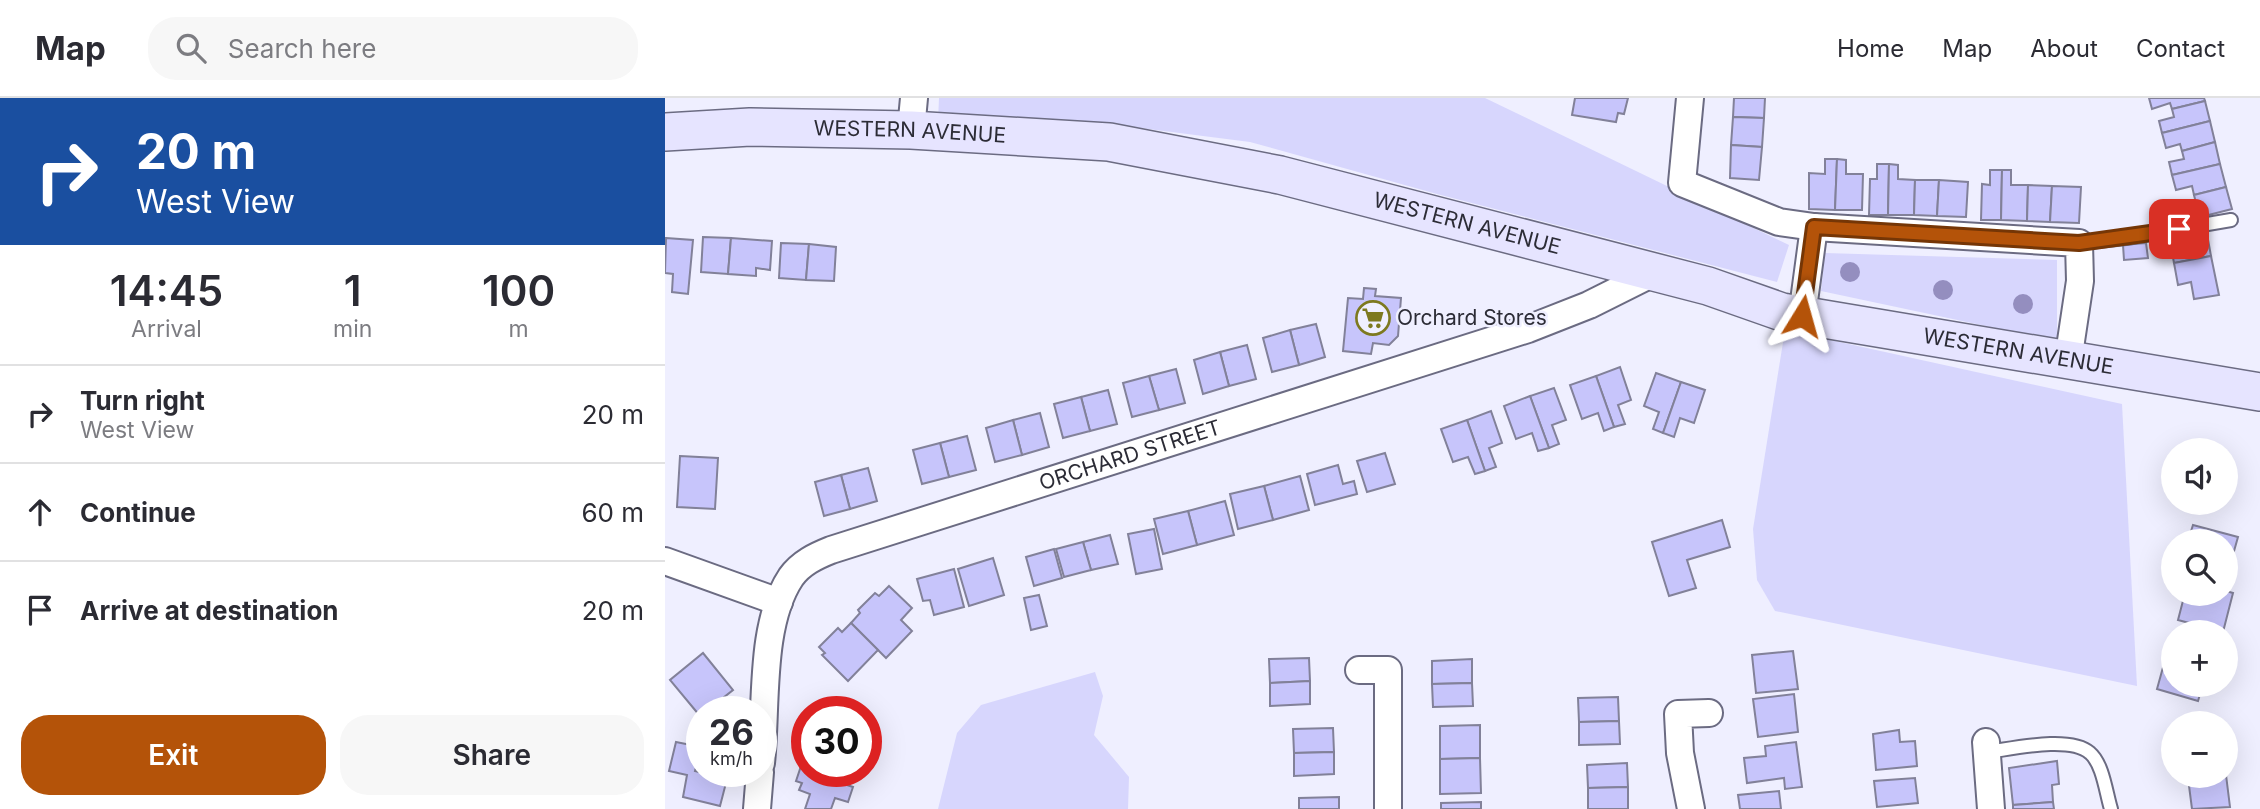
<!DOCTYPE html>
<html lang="en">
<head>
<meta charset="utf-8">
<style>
  :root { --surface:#fff; --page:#f7f7f7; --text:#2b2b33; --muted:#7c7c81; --line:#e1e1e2; --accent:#b45309 }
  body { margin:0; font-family:Inter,sans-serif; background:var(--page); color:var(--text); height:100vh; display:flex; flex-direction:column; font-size:26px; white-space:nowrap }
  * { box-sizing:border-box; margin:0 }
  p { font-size:23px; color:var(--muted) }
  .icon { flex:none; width:38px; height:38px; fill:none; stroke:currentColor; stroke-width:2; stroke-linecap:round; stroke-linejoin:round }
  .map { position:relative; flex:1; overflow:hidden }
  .details { display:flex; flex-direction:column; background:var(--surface); width:665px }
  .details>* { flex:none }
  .hud { background:#1a4fa0; color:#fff; overflow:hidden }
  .tools { position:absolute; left:1496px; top:340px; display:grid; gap:14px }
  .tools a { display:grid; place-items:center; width:77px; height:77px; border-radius:50%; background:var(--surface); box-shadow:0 7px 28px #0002; font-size:35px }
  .speed { position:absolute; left:21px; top:598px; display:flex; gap:14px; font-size:35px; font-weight:700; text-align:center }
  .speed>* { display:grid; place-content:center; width:91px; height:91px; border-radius:50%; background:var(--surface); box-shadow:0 7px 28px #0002; line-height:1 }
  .speed small { font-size:18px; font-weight:400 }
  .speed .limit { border:10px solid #d22; background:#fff; color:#111 }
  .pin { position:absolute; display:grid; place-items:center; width:60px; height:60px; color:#fff; margin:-30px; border-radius:14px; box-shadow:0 4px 10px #0006 }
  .me { position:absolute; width:77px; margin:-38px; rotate:8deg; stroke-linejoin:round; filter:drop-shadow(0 0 5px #0008) }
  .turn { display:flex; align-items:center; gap:24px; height:147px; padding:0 21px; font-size:32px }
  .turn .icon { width:91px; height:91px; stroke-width:2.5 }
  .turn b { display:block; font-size:49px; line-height:60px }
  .eta { display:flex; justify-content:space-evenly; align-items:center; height:119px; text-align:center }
  .eta b { font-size:42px; font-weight:600; line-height:49px }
  .action { display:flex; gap:14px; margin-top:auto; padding:14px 21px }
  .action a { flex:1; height:80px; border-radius:28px; background:var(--accent); color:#fff; font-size:28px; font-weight:600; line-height:80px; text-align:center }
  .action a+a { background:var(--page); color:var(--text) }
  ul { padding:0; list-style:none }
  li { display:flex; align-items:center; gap:21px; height:98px; padding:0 21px; border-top:2px solid var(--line) }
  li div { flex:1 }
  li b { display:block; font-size:26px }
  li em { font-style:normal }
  header { display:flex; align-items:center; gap:42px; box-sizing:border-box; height:98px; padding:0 35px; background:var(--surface); border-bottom:2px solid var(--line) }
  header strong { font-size:33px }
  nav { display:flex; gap:38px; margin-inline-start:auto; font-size:24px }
  .search { width:490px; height:63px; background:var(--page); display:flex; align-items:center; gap:18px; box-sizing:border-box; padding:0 24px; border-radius:28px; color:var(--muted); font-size:26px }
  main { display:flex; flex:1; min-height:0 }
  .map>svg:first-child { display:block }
</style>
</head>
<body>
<header>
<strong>Map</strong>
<div class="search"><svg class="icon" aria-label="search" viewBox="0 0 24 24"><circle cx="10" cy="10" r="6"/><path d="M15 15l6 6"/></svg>Search here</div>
<nav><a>Home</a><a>Map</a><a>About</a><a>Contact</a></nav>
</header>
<main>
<section class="details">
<div class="hud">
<div class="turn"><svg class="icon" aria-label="right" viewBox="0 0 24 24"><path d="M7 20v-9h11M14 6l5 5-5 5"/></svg><div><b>20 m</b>West View</div></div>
</div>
<div class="eta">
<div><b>14:45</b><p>Arrival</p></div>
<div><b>1</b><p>min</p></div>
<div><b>100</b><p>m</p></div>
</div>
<ul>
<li><svg class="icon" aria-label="right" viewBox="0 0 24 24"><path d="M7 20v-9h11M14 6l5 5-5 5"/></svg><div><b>Turn right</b><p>West View</p></div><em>20 m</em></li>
<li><svg class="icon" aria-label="ahead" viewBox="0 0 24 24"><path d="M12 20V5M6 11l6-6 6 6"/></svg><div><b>Continue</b></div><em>60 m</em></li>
<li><svg class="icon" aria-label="arrive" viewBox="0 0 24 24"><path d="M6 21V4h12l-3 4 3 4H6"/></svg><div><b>Arrive at destination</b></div><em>20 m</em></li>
</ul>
<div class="action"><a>Exit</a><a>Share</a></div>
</section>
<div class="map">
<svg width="1595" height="711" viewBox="0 0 1595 711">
  <rect width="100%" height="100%" fill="#efefff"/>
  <g fill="#d7d6fd">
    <path d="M274,0H820L1124,147L1112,184L772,96L585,44L444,26L273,23Z"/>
    <path d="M1160,155L1392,162V243L1156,193Z"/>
    <path d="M1120,232L1457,306L1472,588L1110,513L1092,482L1088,431Z"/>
    <path d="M430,574L438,598L429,637L464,679L463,711H273L292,635L316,607Z"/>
  </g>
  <g fill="#c7c5fb" stroke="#828199" stroke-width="2">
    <path d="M910,0H963L959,16L953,15L951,24L907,17Z"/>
    <path d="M1069,0H1100L1099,20L1068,19Z"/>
    <path d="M1484,0H1539L1540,3L1507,11L1505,5L1487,11Z"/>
    <path d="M1540,3L1545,23L1497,35L1494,23L1509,19L1507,11Z"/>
    <path d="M1068,19L1099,20L1097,49L1066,47Z"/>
    <path d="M1545,23L1550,44L1517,53L1515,46L1501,50L1497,35Z"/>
    <path d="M1550,44L1555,66L1507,77L1504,64L1519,61L1517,53Z"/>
    <path d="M1066,47L1097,49L1094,82L1065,80Z"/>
    <path d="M1160,61H1172L1170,112L1144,111V75L1160,76Z"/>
    <path d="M1172,61L1181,62V76H1198L1197,112H1170Z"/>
    <path d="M1212,66H1224L1223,117H1204L1205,81H1212Z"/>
    <path d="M1224,66L1233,67V81L1250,82L1249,117H1223Z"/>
    <path d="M1555,66L1561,89L1529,97L1527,88L1511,92L1507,77Z"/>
    <path d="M1325,72H1337L1336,122H1316L1317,86L1325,87Z"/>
    <path d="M1337,72H1346V87H1363L1362,123L1336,122Z"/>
    <path d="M1250,82H1274L1272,118L1249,117Z"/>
    <path d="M1274,82L1303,84L1301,119L1272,118Z"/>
    <path d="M1363,87L1387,88L1385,124L1362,123Z"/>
    <path d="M1387,88L1416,89L1414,125L1385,124Z"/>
    <path d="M1561,89L1567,111L1520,123L1517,113L1532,109L1529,97Z"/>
    <path d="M1542,136L1546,158L1509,165L1505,143Z"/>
    <path d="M38,139L66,140L63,176L36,174Z"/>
    <path d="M1,140L28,142L23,196L7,194L8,176L0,175Z"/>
    <path d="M66,140L107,143L105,172L91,170V178L63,176Z"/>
    <path d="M116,145L144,146L141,182L114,180Z"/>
    <path d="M1481,145L1483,160L1459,162L1458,147Z"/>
    <path d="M144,146L171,149L169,183L141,182Z"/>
    <path d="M1546,158L1554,197L1529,201L1526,184L1513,187L1509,165Z"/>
    <path d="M699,190L711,191L710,198L736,200L733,238L724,247L708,245L706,256L678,253L683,200L698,201Z"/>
    <path d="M651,226L660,259L634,267L625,232Z"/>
    <path d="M625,232L634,267L607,274L598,240Z"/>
    <path d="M582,247L591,281L564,288L555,254Z"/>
    <path d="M555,254L564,288L538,296L529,262Z"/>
    <path d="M955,269L966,302L953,307L960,326L949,329L931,278Z"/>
    <path d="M511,271L520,305L494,312L484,278Z"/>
    <path d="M991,275L1016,284L998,335L988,331L994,314L979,308Z"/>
    <path d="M484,278L494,312L467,319L458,285Z"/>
    <path d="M931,278L949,329L939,333L933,315L917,321L905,287Z"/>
    <path d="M1016,284L1040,292L1029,325L1015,320L1009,339L998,335Z"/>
    <path d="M889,290L901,322L887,327L894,346L884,350L865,298Z"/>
    <path d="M443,292L452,326L425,333L416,299Z"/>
    <path d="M865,298L884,350L873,353L867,335L851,341L839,308Z"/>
    <path d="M416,299L425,333L398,340L389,306Z"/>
    <path d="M826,313L837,345L824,350L831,369L820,373L802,322Z"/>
    <path d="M375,315L384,349L357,357L348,322Z"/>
    <path d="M348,322L357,357L330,364L321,330Z"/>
    <path d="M802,322L820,373L810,376L803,359L788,364L776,331Z"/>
    <path d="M302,338L311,372L284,379L275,345Z"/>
    <path d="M275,345L284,379L257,386L248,352Z"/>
    <path d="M720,355L730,386L702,394L692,363Z"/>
    <path d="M15,358L53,360L50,411L12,409Z"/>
    <path d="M673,367L678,386L689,383L692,396L650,407L642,376Z"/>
    <path d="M203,370L212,403L185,411L176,377Z"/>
    <path d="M176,377L185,411L159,418L150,384Z"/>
    <path d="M635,378L644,412L608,422L599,388Z"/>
    <path d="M599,388L608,422L573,431L565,396Z"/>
    <path d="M560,403L569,437L532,447L523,413Z"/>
    <path d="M523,413L532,447L498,456L489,421Z"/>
    <path d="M1057,422L1065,449L1022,462L1031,490L1004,498L987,444Z"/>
    <path d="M1528,427L1573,439L1562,478L1561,443H1523Z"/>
    <path d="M489,431L497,471L471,476L463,436Z"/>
    <path d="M445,437L453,466L426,472L418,444Z"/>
    <path d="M418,444L426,472L399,479L391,451Z"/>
    <path d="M389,451L397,480L369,488L361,459Z"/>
    <path d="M328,460L339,497L304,508L293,471Z"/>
    <path d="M289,471L299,509L269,517L265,502L258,503L252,481Z"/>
    <path d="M224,488L247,510L236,522L247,533L221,560L186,525L195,515L193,512L210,495L214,498Z"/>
    <path d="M1561,493L1568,495L1558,534L1513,522L1520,495Z"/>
    <path d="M374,497L382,528L366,532L359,500Z"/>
    <path d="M186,525L213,552L183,583L157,557L160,555L154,549L173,530L177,534Z"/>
    <path d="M1505,544L1508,545V586H1538L1533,603L1492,591Z"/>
    <path d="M1128,553L1133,591L1091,595L1087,557Z"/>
    <path d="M38,555L68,592L35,618L5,582Z"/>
    <path d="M644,560L645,583L605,585L604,561Z"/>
    <path d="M807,561V585L767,586V563Z"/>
    <path d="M645,583V606L605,608V585Z"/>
    <path d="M807,585L808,608L768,609L767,586Z"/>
    <path d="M1129,596L1133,634L1093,639L1088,601Z"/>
    <path d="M953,599L954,623L914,624L913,600Z"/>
    <path d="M954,623L955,646L914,647V624Z"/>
    <path d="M815,627V660L775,661V628Z"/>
    <path d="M668,630L669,654L629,655L628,631Z"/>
    <path d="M1234,632L1235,644L1250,643L1252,668L1211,672L1208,636Z"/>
    <path d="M11,644L36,649L30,673L62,681L55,708L18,699L22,677L4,673Z"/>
    <path d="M1131,644L1137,689L1120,691L1119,680L1082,685L1079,660L1101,658L1100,648Z"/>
    <path d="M669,654V676L629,678V655Z"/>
    <path d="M139,659L142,660V674H179L176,685L188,689L183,704L170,700L166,711H140L145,696L134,692L137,685L131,683Z"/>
    <path d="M815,660L816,695L775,696V661Z"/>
    <path d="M1392,663L1394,686L1387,687L1388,704L1348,707L1344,670Z"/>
    <path d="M962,665L963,689L923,690L922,667Z"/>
    <path d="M1545,677H1561L1565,709L1527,711L1523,680Z"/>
    <path d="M1250,680L1253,705L1212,709L1209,683Z"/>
    <path d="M963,689V711H923V690Z"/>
    <path d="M1114,693L1116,711H1075L1073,697Z"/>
    <path d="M674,699V711H634V700Z"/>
    <path d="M816,704V711H776V705Z"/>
    <path d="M1388,704L1389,711H1348V707Z"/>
  </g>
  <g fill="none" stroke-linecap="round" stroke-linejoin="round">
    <g stroke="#6b6b82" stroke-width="16">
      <g id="lane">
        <path d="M1414,145L1461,140L1566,122"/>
        <path d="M1322,654C1346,651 1405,637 1425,655C1438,666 1441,695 1446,711"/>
      </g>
    </g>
    <g stroke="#6b6b82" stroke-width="30">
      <g id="street">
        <path d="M1025,0L1017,85L1114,124L1149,129L1137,218"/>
        <path d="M246,32L249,0"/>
        <path d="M1149,129L1414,145L1415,183L1403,263"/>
        <path d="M0,463L114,504"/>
        <path d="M694,572H723V711"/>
        <path d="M1321,644L1326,711"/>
        <path id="s1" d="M96,665C102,609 94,527 126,479C136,465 151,458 166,452L863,231L924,207L988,175"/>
        <path d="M92,711L95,674"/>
        <path d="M1026,711L1015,655L1013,616L1044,615"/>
      </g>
    </g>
    <g stroke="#6b6b82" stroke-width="40">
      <g id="secondary">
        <path id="s2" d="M0,34L85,29L246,32L444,44L615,77L1043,188L1117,214L1595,294"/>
      </g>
    </g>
    <use href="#lane" stroke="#fff" stroke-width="12"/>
    <use href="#street" stroke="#fff" stroke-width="26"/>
    <use href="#secondary" stroke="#e6e4ff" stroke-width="37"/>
  </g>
  <g fill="#948ebf">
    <circle cx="1185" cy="174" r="10"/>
    <circle cx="1278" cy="192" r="10"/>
    <circle cx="1358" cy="206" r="10"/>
  </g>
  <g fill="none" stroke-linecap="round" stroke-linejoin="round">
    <g stroke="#753606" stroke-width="18">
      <path id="route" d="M1137,218L1149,129L1414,145L1514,131"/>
    </g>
    <use href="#route" stroke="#b45309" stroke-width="12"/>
  </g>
  <defs>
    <g id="supermarket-ring" transform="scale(1.75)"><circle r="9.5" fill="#efefff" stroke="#7d791f" stroke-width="1.5"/><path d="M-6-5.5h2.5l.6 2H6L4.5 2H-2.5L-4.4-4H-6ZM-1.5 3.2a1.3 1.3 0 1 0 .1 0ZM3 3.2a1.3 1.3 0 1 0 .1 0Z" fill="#7d791f"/></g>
  </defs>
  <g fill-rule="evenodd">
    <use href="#supermarket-ring" x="708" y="220"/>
  </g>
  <g text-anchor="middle" stroke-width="5" stroke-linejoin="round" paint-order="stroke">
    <g font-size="21" fill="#2c2c36" stroke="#efefff">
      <text dy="7" stroke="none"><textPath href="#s2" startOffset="245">WESTERN AVENUE</textPath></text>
      <text dy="7" stroke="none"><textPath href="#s2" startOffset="812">WESTERN AVENUE</textPath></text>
      <text dy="7" stroke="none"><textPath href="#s2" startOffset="1379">WESTERN AVENUE</textPath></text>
      <text dy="7" stroke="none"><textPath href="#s1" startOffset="553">ORCHARD STREET</textPath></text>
    </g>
    <g font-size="21" fill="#2c2c36" stroke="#efefff" text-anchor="start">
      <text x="732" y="227">Orchard Stores</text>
    </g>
  </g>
</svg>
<div class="tools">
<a><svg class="icon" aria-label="sound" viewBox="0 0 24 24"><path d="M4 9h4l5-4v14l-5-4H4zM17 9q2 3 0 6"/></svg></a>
<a><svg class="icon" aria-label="search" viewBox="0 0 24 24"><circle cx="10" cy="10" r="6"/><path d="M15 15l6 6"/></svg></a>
<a>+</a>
<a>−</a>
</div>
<div class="speed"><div>26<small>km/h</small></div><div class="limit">30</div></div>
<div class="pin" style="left:1514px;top:131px;background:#d93025"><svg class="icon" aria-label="arrive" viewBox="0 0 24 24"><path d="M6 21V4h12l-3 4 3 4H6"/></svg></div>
<svg class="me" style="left:1137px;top:218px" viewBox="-20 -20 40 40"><path d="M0-17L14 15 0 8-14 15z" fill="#b45309" stroke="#fff" stroke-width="4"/></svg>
</div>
</main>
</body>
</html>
